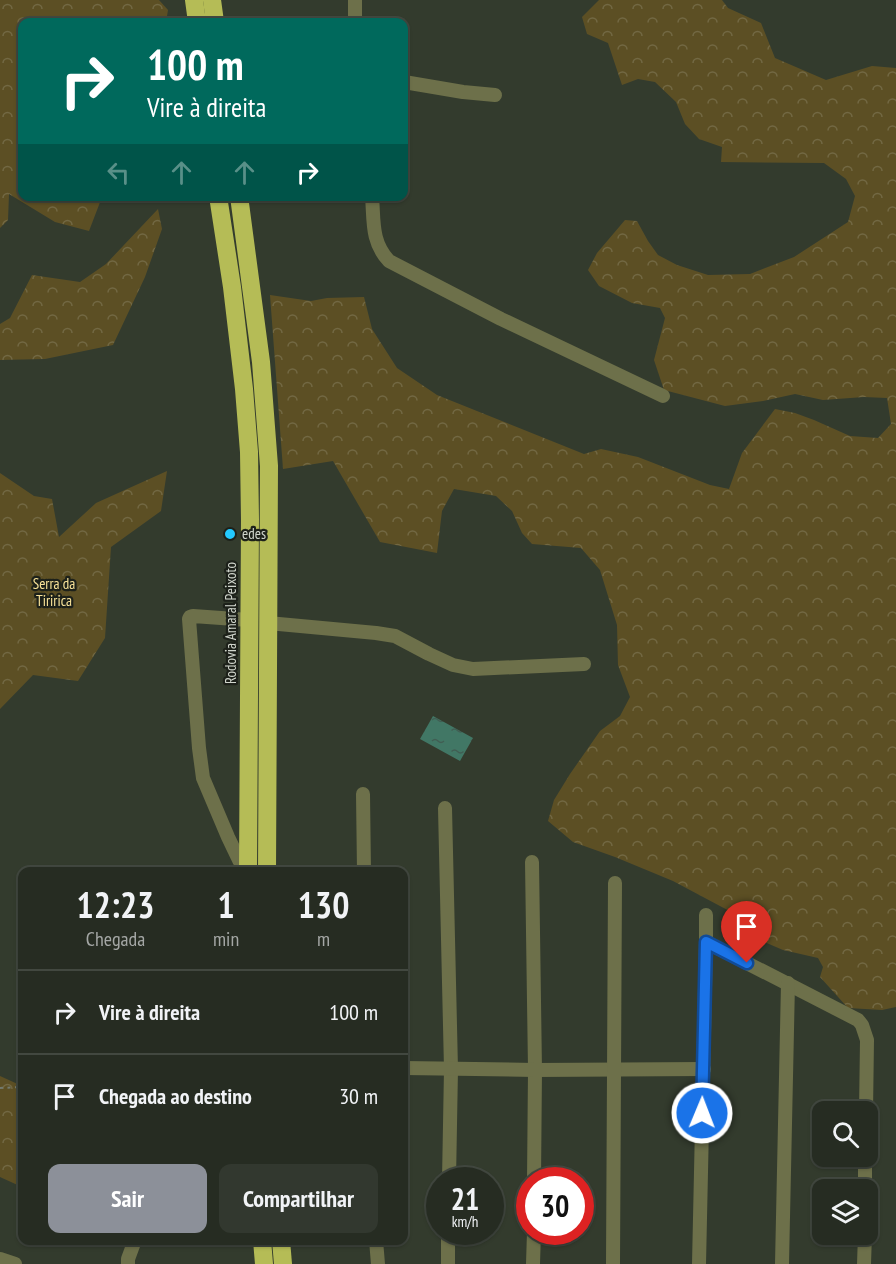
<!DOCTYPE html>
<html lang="pt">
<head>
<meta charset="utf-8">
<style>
  :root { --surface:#262c22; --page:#32382f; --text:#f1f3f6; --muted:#a4a7a5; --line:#424840; --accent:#8c9099 }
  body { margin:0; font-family:"PT Sans Narrow",sans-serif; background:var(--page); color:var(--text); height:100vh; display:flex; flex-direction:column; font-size:22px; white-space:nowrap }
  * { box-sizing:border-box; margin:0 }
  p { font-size:20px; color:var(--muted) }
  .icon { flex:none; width:33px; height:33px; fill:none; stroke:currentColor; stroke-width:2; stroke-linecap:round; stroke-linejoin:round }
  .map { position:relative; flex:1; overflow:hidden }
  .sheet { position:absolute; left:18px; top:867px; width:390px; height:378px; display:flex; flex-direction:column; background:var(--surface); border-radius:12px; box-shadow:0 2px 4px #0004,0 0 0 2px var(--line) }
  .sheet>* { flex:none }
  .guide { position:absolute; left:18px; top:18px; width:390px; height:183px; border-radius:12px; box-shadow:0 2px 4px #0004,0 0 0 2px var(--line); background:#00695c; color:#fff; overflow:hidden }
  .buttons { position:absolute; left:812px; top:1101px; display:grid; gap:12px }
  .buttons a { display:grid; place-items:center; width:66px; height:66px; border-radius:12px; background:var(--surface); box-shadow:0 2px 4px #0004,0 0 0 2px var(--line); font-size:30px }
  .speed { position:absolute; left:426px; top:1167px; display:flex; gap:12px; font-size:30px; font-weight:700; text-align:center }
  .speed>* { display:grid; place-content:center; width:78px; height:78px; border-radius:50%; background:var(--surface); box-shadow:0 2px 4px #0004,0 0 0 2px var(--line); line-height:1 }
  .speed small { font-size:15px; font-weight:400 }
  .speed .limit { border:9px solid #d22; background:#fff; color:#111 }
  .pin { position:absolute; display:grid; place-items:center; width:51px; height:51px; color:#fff; margin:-62px -26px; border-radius:50% 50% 50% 0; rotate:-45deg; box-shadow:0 0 6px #0007 }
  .pin .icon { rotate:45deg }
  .me { position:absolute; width:66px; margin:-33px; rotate:1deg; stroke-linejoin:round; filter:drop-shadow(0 0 4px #0008) }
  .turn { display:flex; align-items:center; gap:21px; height:126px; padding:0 30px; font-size:27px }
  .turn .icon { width:78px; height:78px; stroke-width:2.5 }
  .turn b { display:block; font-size:42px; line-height:51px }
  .lanes { display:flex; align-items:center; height:57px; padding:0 30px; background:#0003; justify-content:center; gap:30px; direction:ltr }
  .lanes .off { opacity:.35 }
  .eta { display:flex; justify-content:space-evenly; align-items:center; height:102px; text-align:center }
  .eta b { font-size:36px; font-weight:700; line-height:42px }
  .action { display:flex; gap:12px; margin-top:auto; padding:12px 30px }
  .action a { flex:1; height:69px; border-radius:12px; background:var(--accent); color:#fff; font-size:24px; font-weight:700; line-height:69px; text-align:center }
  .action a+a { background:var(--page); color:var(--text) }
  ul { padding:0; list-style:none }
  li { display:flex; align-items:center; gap:18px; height:84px; padding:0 30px; border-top:2px solid var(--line) }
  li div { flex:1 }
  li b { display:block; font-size:22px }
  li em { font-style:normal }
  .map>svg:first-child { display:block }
</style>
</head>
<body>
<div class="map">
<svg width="896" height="1264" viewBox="0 0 896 1264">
  <defs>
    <pattern id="forest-crowns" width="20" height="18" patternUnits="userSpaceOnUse" patternTransform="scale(1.5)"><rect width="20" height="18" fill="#5c4f24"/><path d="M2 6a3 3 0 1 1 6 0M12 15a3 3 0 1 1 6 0" fill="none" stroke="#726843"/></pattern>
    <pattern id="water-ripples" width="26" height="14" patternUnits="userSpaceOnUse" patternTransform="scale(1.5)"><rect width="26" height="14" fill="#417765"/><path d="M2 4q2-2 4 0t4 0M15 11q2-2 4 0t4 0" fill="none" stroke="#405e53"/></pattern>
  </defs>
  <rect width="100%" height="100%" fill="#333b2d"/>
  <g fill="url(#forest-crowns)">
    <path d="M0,0H159L168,10L166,22H22V196L102,197L89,231L55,222L9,194L8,220L0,228Z"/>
    <path d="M599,0H722L728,8L761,23L775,58L826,80L872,66L896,68V1007L882,1010L848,1008L820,977L823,967L818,958L783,950L757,939L750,922L673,881L615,857L573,842L548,821L554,800L570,774L600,731L620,716L630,697L618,665L617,625L600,570L581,548L532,544L522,533L512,511L496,496L454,489L442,511L437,553L380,542L333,461L283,469L270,295L311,301L327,298L364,297L372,329L397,368L437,395L584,454L601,449L638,457L710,485L729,489L742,453L775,409L795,413L814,420L850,436L878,438L891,424L887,398L864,397L823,400L795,394L763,401L725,406L664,390L654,360L665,318L660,308L632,303L599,286L588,270L597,253L625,220L637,221L648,241L658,255L677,265L708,275L750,274L794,257L848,222L855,196L846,179L824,163L721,162L722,147L699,139L685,124L676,102L655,82L638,79L622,85L608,43L587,34L582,17Z"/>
    <path d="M158,209L162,229L145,277L113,345L45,359L0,360V324L10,318L32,275L80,282L106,264Z"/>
    <path d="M167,471L161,511L111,547L105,638L78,681L33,675L0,709V473L34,496L52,499L59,537L96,503Z"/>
    <path d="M0,1076L22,1086V1187L0,1177Z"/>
  </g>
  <path fill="url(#water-ripples)" d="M433,716L473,738L460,761L420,739Z"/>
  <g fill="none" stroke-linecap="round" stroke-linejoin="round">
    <path stroke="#737a6e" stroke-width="2" stroke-dasharray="3 4.5" stroke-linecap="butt" d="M0,1088L22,1087"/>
    <g stroke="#6d704a" stroke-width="14">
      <path d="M355,22V0"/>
      <path d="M404,82L463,92L495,95"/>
      <path d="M372,196C374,221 371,242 389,261L501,319L663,396"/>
      <path d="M268,623L376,633L395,636L429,654L453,665L473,669L584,664"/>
      <path d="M363,794L364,872"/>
      <path d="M445,808L451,1069L449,1180"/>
      <path d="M532,862L535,1070L534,1180"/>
      <path d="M247,872L239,860L228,837L203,778L199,748L189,619L190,617L193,616L249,620"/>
      <path d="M706,942L858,1020L862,1025L867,1040L866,1112"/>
      <path d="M404,1068L535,1070L704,1069"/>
      <path d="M865,1190V1156"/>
      <path d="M376,1240L378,1264"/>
      <path d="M0,1259L15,1264"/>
      <path d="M128,1264V1259L135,1240"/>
      <path d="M448,1264V1232"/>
      <path d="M533,1264L534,1232"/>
      <path d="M613,1264L615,883"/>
      <path d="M699,1264L706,942V915"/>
      <path d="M782,1264L788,983"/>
      <path d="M864,1264L865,1234"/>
    </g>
    <g stroke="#b5bc56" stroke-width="18">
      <path d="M194,0L197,22"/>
      <path d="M212,0L215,22"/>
      <path d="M218,196L232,287L244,389L249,452L250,520L248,872"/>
      <path d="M239,196L261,362L269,466L267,872"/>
      <path d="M262,1240L264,1264"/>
      <path d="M281,1240L283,1264"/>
    </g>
  </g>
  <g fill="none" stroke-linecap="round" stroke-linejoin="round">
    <g stroke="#114b97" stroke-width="15">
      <path id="route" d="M702,1113L706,942L747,963"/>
    </g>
    <use href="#route" stroke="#1a73e8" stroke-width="10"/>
  </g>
  <circle fill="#23c9fe" stroke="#1d211a" stroke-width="2" cx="230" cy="534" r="6"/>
  <g text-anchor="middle" stroke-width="4.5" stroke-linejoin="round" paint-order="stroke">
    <g font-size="15" fill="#d1d6cd" stroke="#1d211a" text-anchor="start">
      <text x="242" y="539">edes</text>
    </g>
    <g font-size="15" fill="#f8e298" stroke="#1d211a">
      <text x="54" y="589">Serra da<tspan x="54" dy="17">Tiririca</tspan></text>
    </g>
    <g font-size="15" fill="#d1d6cd" stroke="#1d211a">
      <text transform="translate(231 623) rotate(-90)" y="5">Rodovia Amaral Peixoto</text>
    </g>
  </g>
</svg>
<div class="buttons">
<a><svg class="icon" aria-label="search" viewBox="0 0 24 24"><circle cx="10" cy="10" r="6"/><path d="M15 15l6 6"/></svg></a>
<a><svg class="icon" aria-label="layers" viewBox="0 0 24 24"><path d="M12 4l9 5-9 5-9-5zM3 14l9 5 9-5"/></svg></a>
</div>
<div class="speed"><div>21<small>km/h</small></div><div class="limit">30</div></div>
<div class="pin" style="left:747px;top:963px;background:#d93025"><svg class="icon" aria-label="arrive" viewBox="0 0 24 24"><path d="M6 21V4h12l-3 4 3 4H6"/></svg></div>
<svg class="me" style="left:702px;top:1113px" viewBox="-20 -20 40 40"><circle r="17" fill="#1a73e8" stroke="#fff" stroke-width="3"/><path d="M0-11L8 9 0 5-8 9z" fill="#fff"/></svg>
<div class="guide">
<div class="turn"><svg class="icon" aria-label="right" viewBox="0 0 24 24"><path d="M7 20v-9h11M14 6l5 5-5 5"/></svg><div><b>100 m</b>Vire à direita</div></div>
<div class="lanes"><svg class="icon off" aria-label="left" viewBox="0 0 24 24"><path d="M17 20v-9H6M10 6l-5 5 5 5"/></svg><svg class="icon off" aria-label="ahead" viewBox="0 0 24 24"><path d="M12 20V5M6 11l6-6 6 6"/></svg><svg class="icon off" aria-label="ahead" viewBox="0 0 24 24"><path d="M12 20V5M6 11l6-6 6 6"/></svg><svg class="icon" aria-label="right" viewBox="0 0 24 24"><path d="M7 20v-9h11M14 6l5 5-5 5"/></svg></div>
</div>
<section class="sheet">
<div class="eta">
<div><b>12:23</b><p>Chegada</p></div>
<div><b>1</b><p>min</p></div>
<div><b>130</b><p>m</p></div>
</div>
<ul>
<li><svg class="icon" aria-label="right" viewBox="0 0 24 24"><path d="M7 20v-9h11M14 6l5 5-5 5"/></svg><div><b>Vire à direita</b></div><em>100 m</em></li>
<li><svg class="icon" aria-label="arrive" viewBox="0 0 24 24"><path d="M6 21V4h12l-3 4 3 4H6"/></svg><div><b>Chegada ao destino</b></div><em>30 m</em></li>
</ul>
<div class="action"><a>Sair</a><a>Compartilhar</a></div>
</section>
</div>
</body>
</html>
